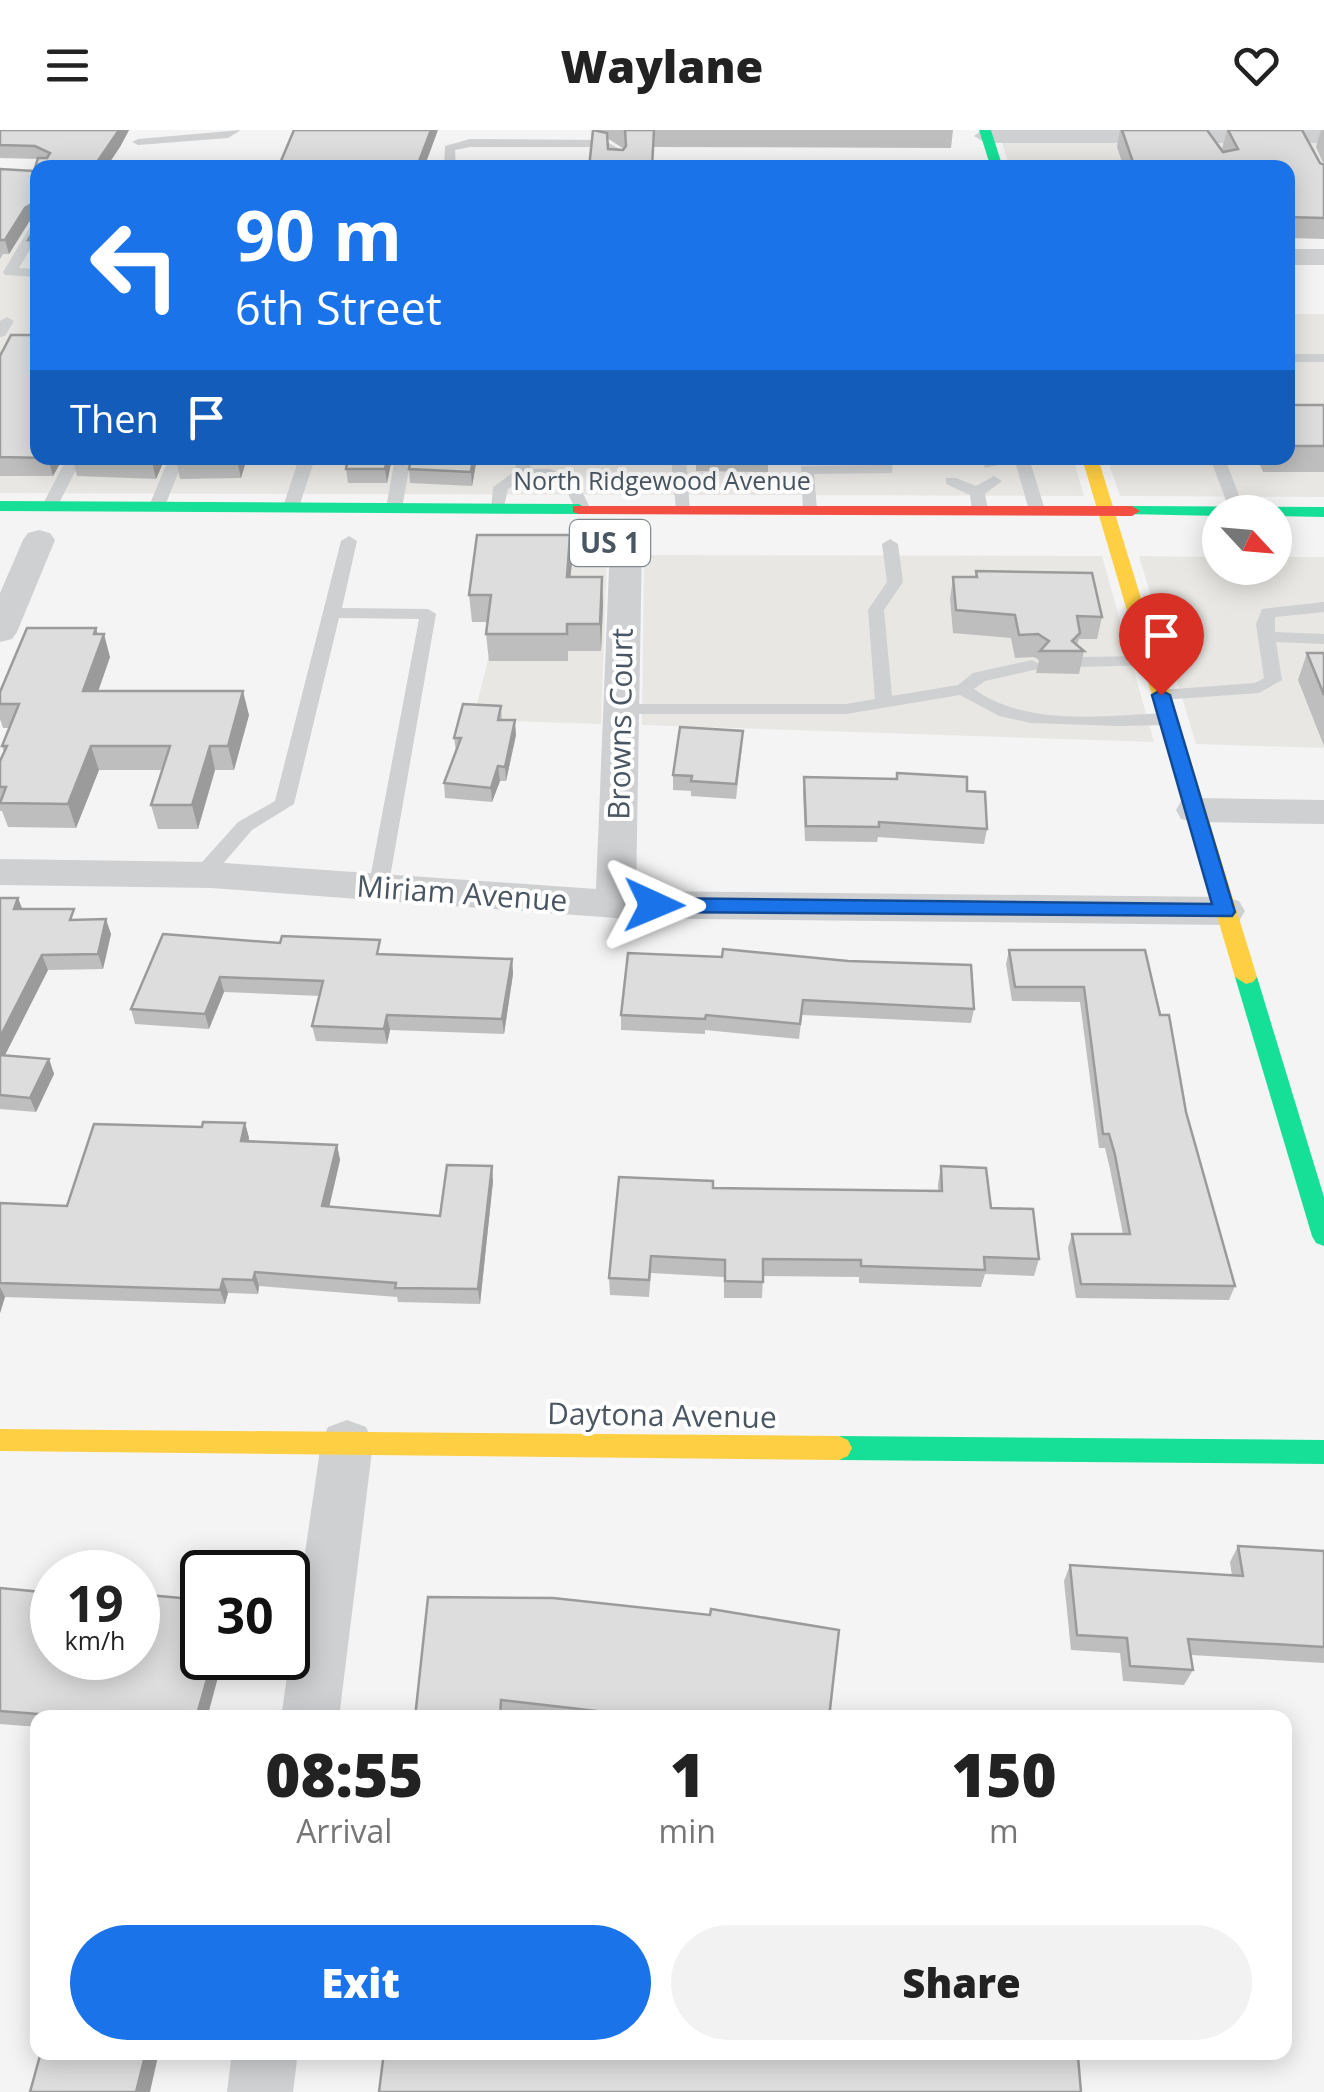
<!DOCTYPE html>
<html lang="en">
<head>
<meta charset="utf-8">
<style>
  :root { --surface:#fff; --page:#f2f2f2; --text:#222; --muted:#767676; --accent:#1a73e8 }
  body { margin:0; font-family:"Open Sans",sans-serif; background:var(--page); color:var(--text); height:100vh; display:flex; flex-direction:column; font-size:38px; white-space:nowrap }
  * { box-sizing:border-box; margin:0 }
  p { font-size:32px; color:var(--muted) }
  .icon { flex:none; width:55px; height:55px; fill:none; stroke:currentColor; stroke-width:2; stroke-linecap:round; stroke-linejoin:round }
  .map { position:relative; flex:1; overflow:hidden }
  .sheet { position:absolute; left:30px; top:1580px; width:1262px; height:350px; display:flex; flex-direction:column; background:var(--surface); border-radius:20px; box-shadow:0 5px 25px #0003 }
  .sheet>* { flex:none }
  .banner { position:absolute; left:30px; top:30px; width:1265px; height:305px; border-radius:20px; box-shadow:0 5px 25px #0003; background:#1a73e8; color:#fff; overflow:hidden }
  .needle { width:65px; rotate:116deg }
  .fabs { position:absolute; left:1202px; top:365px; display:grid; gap:20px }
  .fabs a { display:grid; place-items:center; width:90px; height:90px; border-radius:50%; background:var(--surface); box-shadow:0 5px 25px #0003; font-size:50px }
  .speed { position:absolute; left:30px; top:1420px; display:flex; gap:20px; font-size:50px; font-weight:700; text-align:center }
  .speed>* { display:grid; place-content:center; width:130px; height:130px; border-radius:50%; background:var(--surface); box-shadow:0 5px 25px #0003; line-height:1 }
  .speed small { font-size:25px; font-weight:400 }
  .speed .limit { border:5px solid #111; border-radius:15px; background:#fff; color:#111 }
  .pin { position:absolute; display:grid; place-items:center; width:85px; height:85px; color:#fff; margin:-102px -42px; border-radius:50% 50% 50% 0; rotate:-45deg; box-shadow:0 0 10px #0007 }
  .pin .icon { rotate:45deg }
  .me { position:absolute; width:110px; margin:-55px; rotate:91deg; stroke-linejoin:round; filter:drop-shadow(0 0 8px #0008) }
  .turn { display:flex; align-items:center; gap:35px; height:210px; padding:0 40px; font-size:45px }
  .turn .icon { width:130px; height:130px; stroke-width:2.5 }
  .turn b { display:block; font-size:70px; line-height:85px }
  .then { display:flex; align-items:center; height:95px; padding:0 40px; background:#0003; gap:20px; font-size:38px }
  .eta { display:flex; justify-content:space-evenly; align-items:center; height:170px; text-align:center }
  .eta b { font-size:60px; font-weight:800; line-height:70px }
  .primary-button { display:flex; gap:20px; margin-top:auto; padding:20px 40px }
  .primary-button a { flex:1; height:115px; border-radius:60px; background:var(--accent); color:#fff; font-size:40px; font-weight:800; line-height:115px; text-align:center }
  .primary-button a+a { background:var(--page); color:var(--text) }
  header { display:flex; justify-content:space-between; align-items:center; height:130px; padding:0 40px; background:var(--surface); font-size:45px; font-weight:800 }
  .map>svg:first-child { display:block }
</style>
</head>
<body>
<header><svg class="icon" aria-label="menu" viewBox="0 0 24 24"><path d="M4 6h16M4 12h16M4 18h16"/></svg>Waylane<svg class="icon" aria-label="heart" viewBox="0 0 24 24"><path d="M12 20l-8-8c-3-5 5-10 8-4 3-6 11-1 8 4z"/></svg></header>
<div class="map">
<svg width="1324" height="1962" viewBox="0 0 1324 1962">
  <rect width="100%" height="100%" fill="#f4f4f4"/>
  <g fill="#e8e7e3">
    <path d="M1001,10L1324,11V69L1288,38L1010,37Z"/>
    <path d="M0,46L37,47L38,328H1073L1084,366L0,363Z"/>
    <path d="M1288,184H1324V367L1120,366L1107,328H1288Z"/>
    <path d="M514,424L607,425L601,594L473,590Z"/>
    <path d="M644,425L1102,426L1154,612L642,595Z"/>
    <path d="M1139,426L1220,427V438H1275V427H1324V618L1196,614Z"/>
  </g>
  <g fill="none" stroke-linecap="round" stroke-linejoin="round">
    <g fill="#ced0d2" fill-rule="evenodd">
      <path d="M241,0L228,8L138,15L132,12L138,9Z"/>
      <path d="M470,9L604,10L621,20L623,38H611V23L601,17H470L455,20L456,38H444L445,16Z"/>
      <path d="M38,90V106L19,138L38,139V147L5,145L3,142L32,94Z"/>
      <path d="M7,187L14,191L5,206L0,207V191Z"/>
      <rect x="1288" y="224" width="36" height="8"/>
      <path d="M67,328H82L56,379H44L42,376Z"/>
      <path d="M169,328H184L165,376L151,379L149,376Z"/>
      <path d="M299,328H315L299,377L291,382L283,377Z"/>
      <path d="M395,328H411L402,378L394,383L386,378Z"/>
      <path d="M518,328H532L530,339H550L577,351L590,378L588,381H576L565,357C542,346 530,345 508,359L503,381H491L493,357L514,342Z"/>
      <path d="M671,328H686L690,382L676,379Z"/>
      <path d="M879,328H893L892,343L814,344L817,379L803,382L801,336L879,335Z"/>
      <path d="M981,328H995L998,335L985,338Z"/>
      <path d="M1014,328H1029L1045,380L1043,383L1029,380Z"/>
      <path d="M1210,328H1225L1245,382L1230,381Z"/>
      <path d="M946,348H956L976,356L994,346L1002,351L985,364L988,380L980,385L972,380L970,365L946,354Z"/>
      <path d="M349,406L357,411L342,478L428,479L436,484L388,759L378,766L368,759L419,489L339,488L294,674L252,700L209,750H195L192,745L195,740L238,692L275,671L341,411Z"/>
      <path d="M890,409L898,414L903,452L884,480L892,566L958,555L973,543L1032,530L1041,535L1038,539L985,551L974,559C1028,598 1106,585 1168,583L1177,589L1168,595L1118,596L1031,593L999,586L960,565L846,584H621L612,579L621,574H846L875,569L868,480L887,452L882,414Z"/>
      <path d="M1324,472V482L1275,487V502L1324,504V514L1276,512L1282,550L1259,563L1161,570L1152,565L1161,560L1255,553L1264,548L1256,494L1262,479Z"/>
      <path d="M1151,526L1160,531L1157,535L1080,537L1071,532L1080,527Z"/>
    </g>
    <g fill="#ced0d2" fill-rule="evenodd">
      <path d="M1324,0V13H986L974,6L982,0Z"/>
      <rect x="1288" y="119" width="36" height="16"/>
      <path d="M39,400L50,403L55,410L17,502L12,509L0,512V463L23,410L28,403Z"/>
      <path d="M626,403L637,406L642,413L636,761L1225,767L1239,771L1245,781L1239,791L1225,795L616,788L211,758L0,755V729L211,732L596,759L610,413L615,406Z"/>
      <path d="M1195,668L1324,670V694L1195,692L1181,689L1176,680L1181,671Z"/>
      <path d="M347,1290L366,1297L373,1313L339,1588H281L321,1313L328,1297Z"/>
      <path d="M232,1922H298L293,1962H227Z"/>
    </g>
    <g fill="#16e098" fill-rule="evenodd">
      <path d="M979,0H991L1003,38H991Z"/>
      <path d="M0,371L579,374L587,379L579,384L0,381Z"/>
      <path d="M1132,376L1324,377V387L1275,386V382H1220V386L1126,384V378Z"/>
      <path d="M1246,840L1257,847L1324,1067V1116L1316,1113L1312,1106L1235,847Z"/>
      <path d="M839,1306L1324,1310V1334L839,1330L830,1326L826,1318L830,1310Z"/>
    </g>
    <g fill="#ffcf43" fill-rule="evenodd">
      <path d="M1082,328H1098L1257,847L1253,852L1246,854L1235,847Z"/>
      <path d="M0,1299L839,1306L848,1310L852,1318L848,1326L839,1330L0,1321Z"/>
    </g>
    <path fill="#f24e42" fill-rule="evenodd" d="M573,376H1132L1140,381L1132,386L579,384L573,382Z"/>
  </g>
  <g fill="#bebebf" fill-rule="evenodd">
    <path d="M0,0H129L120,17L37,87L29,92L9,124H3L0,129V39L34,41L38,29L0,28Z"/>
    <path d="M593,0H953L951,18L654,17L589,38ZM607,8L624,19H608Z"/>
    <path d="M1120,0H1207L1223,22L1224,21L1222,19L1227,0L1324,35L1316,17L1321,0H1324V109L1288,108V38H1124L1117,17Z"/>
    <path d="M38,93V124H31L28,110Z"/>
    <path d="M0,226L63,328L53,346H0Z"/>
    <path d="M1288,275H1324V342H1263L1257,328H1288Z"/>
    <path d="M72,328H165L156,349L77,346Z"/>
    <path d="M247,328L241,348L180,349L176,330Z"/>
    <path d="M348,328H392L387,353H348L346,339Z"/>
    <path d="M477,328L472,356L410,353L409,339Z"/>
    <path d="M696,328H768V342L696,341Z"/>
    <path d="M572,432L570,447L603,474L601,521H568V531H489L486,504L488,492H472L469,465Z"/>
    <path d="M976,441L1102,487L1097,509H1079L1077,515L1084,521L1079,544L1036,543L1039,530L1034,527L1015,528L1011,508L953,503L950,469L953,447H975Z"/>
    <path d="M98,504L110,527L98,561L249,585L234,640H215L198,699H158L151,675L162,640H99L76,698L8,697L2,681H0V631L4,622L2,616L9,598H3L0,589V562Z"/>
    <path d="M1307,523H1324V616L1298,550Z"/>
    <path d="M501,576L502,590L516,605L506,651H500L492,672L445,668L444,653L456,621L454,608Z"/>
    <path d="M742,616L736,669L691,666V661L673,660V645Z"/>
    <path d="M804,647L967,661L987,699L984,714L878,707L877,712L805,711L803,662Z"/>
    <path d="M0,768L23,779L77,790L111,804L103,839L48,840L5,925L49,929L54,944L36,982L0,979Z"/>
    <path d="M163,804L382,824L512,829L513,844L504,904L390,900L387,914L316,911L312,896L320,866L224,862L209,899L135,894L131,879Z"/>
    <path d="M1009,820H1145L1186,982L1235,1156L1229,1170L1076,1168L1068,1118L1072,1104H1123L1110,1039L1105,1018H1099L1080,872L1012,871L1006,834Z"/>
    <path d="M628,823L974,879L971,893L802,885L799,909L705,900V904L621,900V885Z"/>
    <path d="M245,993L249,1008V1011L337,1015L340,1030L329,1077L440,1086L493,1051L480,1174L398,1172L397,1167L259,1156L258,1164L228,1163L225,1174L5,1167L0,1183V1073L67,1076L202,997Z"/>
    <path d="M941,1036L991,1078L1039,1129L1034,1146L985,1144L981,1157L859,1153V1147L763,1146L762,1168H724V1147L651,1143L649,1167L610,1165L609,1148L713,1058L938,1061V1054Z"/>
    <path d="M1238,1416L1324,1421V1533L1191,1525L1193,1540L1184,1555L1123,1551L1120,1523L1071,1520L1064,1451L1070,1435L1232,1446L1230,1432Z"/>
    <path d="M0,1458L223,1528L207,1588H38V1597L0,1594Z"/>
    <path d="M428,1467L829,1588H539L504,1584Z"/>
  </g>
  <g fill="#9b9b9b">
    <path d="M119,0H129L120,17L106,38H93Z"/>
    <path d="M431,0H438L424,38L418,34Z"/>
    <path d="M35,72L38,87L29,92L9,124L5,110L25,78Z"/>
    <path d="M48,328H63L53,346Z"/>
    <path d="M153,328H165L156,349L152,331Z"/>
    <path d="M238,328H247L241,348L237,330Z"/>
    <path d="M387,328H392L387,353L385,339Z"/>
    <path d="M473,328H477L472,356L471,342Z"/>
    <path d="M570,405L572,432L568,474L567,447Z"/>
    <path d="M602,447L603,474L601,521L600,494Z"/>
    <path d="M96,498L100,513L104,504L110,527L90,585L83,561Z"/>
    <path d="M243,561L249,585L234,640L228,616Z"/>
    <path d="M515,590L516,605L506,651L505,637Z"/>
    <path d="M91,616L99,640L76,698L68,674Z"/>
    <path d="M210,616L215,640L198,699L192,675Z"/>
    <path d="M498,636L500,651L492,672L491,658Z"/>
    <path d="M18,768L24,783L14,779Z"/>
    <path d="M106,789L111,804L103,839L98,824Z"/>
    <path d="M42,825L48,840L0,935V907Z"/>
    <path d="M512,829L513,844L504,904L502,889Z"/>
    <path d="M220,847L224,862L209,899L205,884Z"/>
    <path d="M387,885L390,900L387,914L384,899Z"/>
    <path d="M49,929L54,944L36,982L30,968Z"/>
    <path d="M245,993L249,1008L245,1026L241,1011Z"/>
    <path d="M337,1015L340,1030L326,1091L322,1076Z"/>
    <path d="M492,1036L493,1051L480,1174L478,1159Z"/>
    <path d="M255,1142L259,1156L258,1164L253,1150Z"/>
    <path d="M223,1149L228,1163L225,1174L220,1160Z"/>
    <path d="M0,1157L5,1167L0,1183Z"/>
    <path d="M213,1528H223L207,1588H196Z"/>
    <path d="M146,1922H159L150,1962H136Z"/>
  </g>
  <g fill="#ddddde" stroke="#9b9b9b" stroke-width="2.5">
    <path d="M0,0H119L93,38H38V88L35,72L25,78L5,110H0V39L34,41L38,28H47L50,23L35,16L0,15Z"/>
    <path d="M294,0H431L418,34H437L436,38H278Z"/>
    <path d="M593,0L607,3L608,19L623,20L626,16L625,0H654L652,38H589Z"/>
    <path d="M1122,0H1207L1223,22L1238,19L1228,0H1302L1320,33L1324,35V88L1288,87V38H1135Z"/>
    <path d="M38,93V110H28Z"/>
    <path d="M11,205H38V328H48L0,327V226Z"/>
    <rect x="1288" y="275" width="36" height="41"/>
    <path d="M72,328H153L152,331Z"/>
    <path d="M177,328H238L237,330H176Z"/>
    <path d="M348,328H387L385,339H346Z"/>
    <path d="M411,328H473L471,342L409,339Z"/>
    <path d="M477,405H570L567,447H602L600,494H567V504H486L491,465H469Z"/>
    <path d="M976,441L1092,443L1102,487L1077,486L1080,503L1072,511L1084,521H1040L1049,511L1038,504L1019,505L1015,485L956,480L953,447H977Z"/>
    <path d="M27,498H96L94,504H104L83,561H243L228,616H210L192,675H151L170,616H91L68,674L0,673L6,657H0V631L7,616H2L19,574H0V562Z"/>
    <path d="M1307,523H1324V565Z"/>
    <path d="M463,574L501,576L498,590H515L505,637L498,636L491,658L444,653L461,608H454Z"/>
    <path d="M680,597L743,601L736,654L691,651L692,646L673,645Z"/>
    <path d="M897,643L967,647V661L985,662L987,699L879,692V697L806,696L804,647L897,649Z"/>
    <path d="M0,768H18L14,779H74L70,790L106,789L98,824L42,825L0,907Z"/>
    <path d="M163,804L280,813L282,806L380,810L377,824L512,829L502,889L387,885L384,899L312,896L323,851L220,847L205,884L131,879Z"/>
    <path d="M723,819L848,831L971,835L974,879L803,870L800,894L706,885L705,889L621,885L628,823L722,827Z"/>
    <path d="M1009,820H1145L1160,885H1169L1186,982L1235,1156L1081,1154L1072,1104H1130L1115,1025L1109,1004H1103L1084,857H1015Z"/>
    <path d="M0,925L49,929L30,968L0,965Z"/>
    <path d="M203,992L245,993L241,1011L337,1015L322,1076L440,1086L447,1035L492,1036L478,1159L395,1158L396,1153L255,1142L253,1150L223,1149L220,1160L0,1153V1073L67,1076L94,994L202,997Z"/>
    <path d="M941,1036L986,1038L991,1078L1033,1079L1039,1129L984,1127L985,1140L861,1136V1130L763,1129V1152L725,1151V1130L651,1126L649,1150L609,1148L619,1047L713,1051V1058L942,1061Z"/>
    <path d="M1238,1416L1324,1421V1517L1188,1509L1193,1540L1130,1536L1127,1508L1077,1505L1070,1435L1243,1446Z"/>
    <path d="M0,1458L52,1463V1528H138V1464L202,1470V1528H213L196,1588H63V1586L0,1581Z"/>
    <path d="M428,1467L553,1468L710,1485L711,1479L839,1500L829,1588H685L672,1585L671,1588H657L501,1570L500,1588H415Z"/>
    <path d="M41,1922H146L136,1962H30Z"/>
    <path d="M384,1922H1011L1078,1927L1081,1962H379Z"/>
  </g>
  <path fill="#1a73e8" stroke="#114b97" stroke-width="2.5" d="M1161,560L1170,565L1235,782L1232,786L654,782L644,775L654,768L1212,774L1152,565Z"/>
  <g text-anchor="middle" stroke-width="8" stroke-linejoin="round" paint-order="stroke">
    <g font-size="25" fill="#4a5661" stroke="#fff">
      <text x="662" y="360">North Ridgewood Avenue</text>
    </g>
    <rect fill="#fff" stroke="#808990" stroke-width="2.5" x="570" y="390" width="80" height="46" rx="8"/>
    <g font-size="28" font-weight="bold" fill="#4a5661">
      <text x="610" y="423">US 1</text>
    </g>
    <g font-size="30" fill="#4a5661" stroke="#fff">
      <text transform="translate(621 594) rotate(-89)" y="10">Browns Court</text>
      <text transform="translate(462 764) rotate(4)" y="10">Miriam Avenue</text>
      <text transform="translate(662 1286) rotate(1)" y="10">Daytona Avenue</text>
    </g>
  </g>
</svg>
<div class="fabs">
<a><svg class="needle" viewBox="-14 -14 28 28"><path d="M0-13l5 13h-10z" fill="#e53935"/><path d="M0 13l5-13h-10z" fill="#767676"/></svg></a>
</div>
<div class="speed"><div>19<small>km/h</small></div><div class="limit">30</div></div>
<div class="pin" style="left:1161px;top:565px;background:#d93025"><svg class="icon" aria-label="arrive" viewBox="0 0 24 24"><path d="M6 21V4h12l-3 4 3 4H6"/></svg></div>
<svg class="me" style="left:654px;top:775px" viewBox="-20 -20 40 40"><path d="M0-17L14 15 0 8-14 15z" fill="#1a73e8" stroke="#fff" stroke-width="4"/></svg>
<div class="banner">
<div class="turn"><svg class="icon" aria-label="left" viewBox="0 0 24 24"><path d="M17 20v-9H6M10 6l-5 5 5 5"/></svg><div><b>90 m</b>6th Street</div></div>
<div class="then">Then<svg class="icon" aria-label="arrive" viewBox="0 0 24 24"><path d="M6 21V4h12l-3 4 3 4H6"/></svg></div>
</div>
<section class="sheet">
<div class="eta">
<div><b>08:55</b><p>Arrival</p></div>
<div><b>1</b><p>min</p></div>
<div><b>150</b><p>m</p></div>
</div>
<div class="primary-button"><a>Exit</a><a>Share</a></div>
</section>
</div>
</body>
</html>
